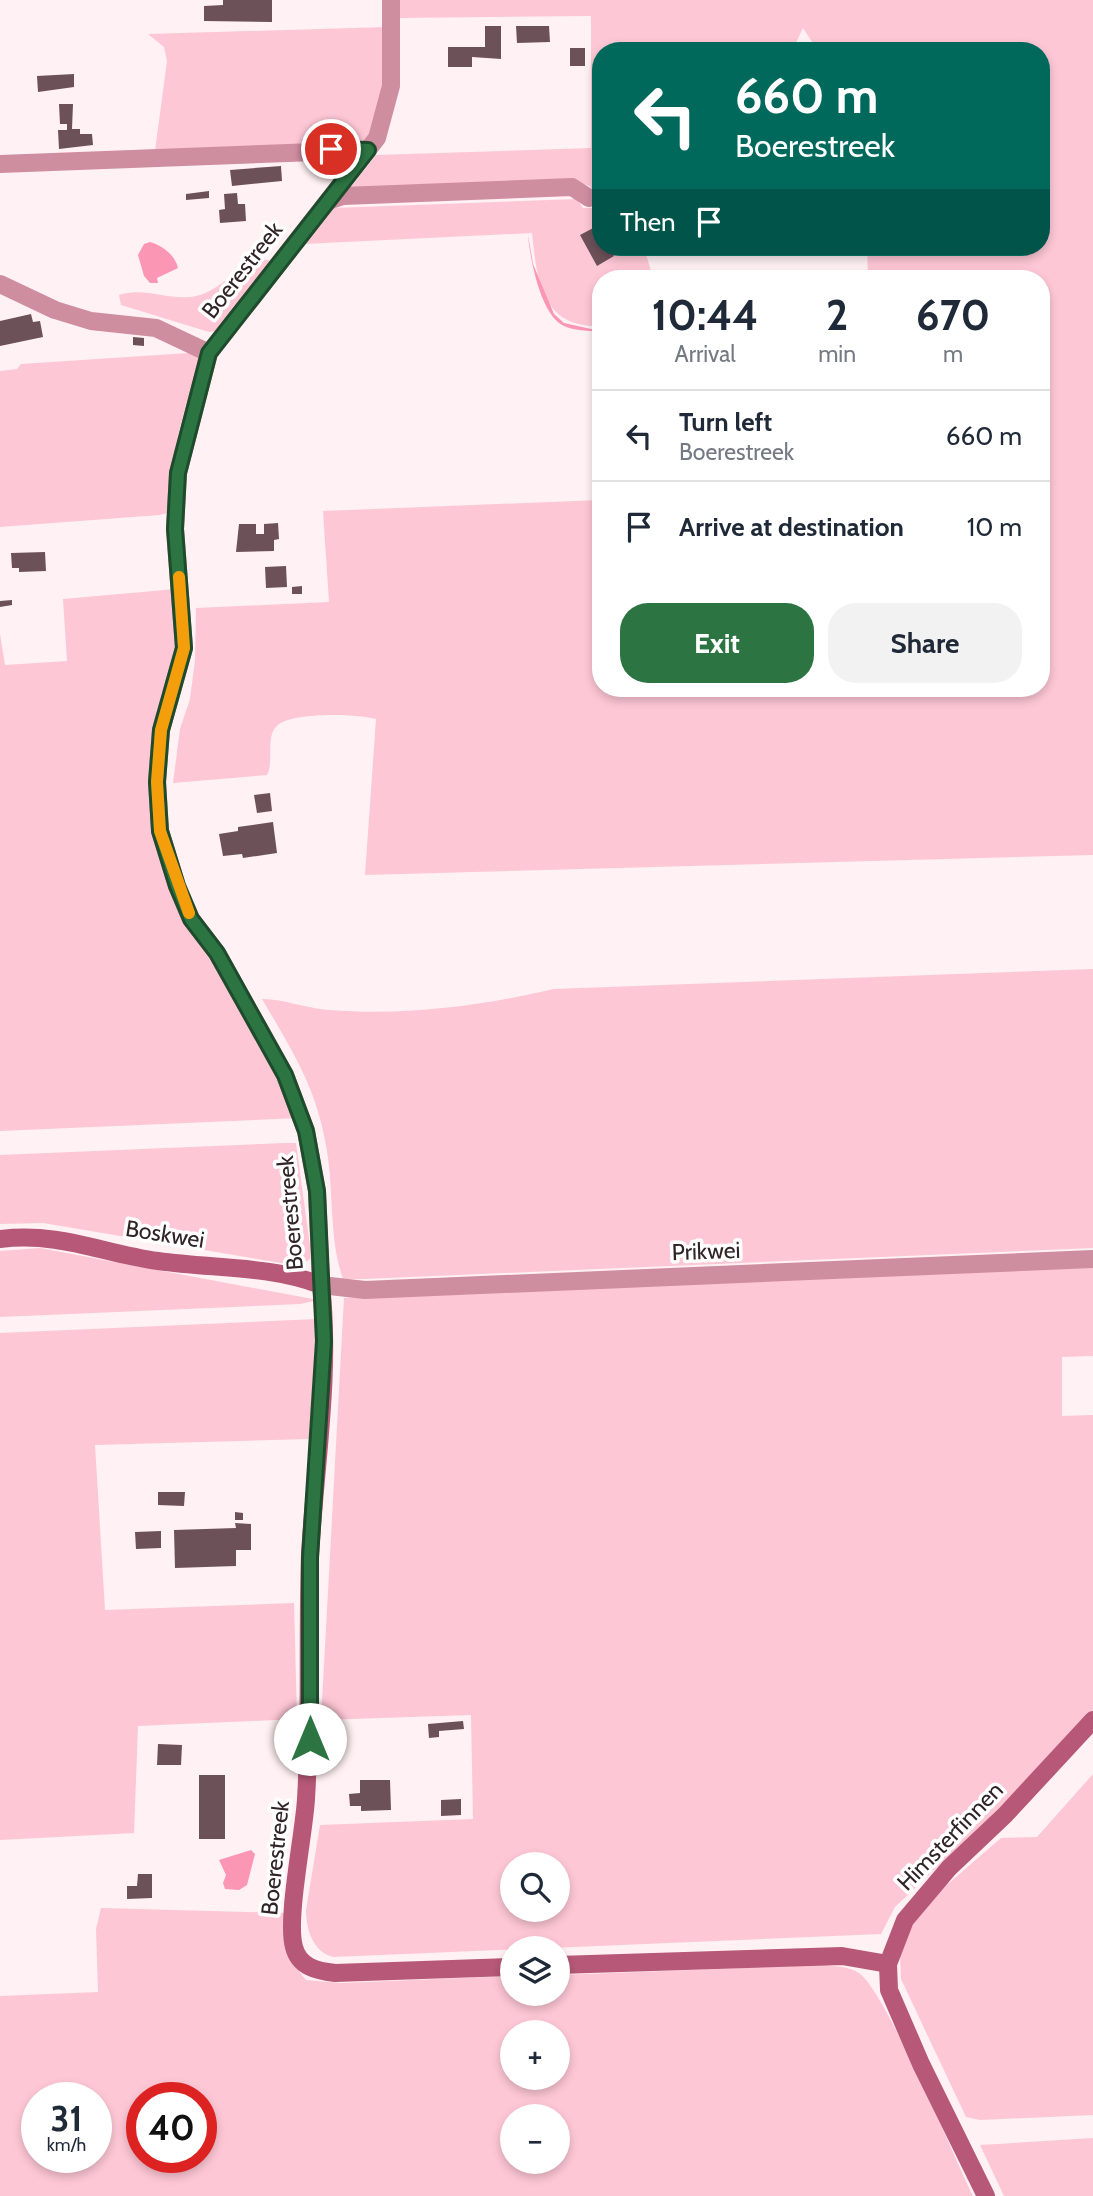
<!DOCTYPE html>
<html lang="en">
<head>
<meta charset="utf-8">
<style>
  :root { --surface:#fff; --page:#f2f2f3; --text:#1f2937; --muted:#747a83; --line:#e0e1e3; --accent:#2c7543 }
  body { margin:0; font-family:Cabin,sans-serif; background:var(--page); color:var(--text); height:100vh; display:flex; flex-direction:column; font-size:26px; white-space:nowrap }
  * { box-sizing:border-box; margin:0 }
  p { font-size:23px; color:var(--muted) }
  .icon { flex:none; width:38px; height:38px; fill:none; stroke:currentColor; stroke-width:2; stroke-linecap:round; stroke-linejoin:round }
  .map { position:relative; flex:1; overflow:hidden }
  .details { position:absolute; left:592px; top:270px; width:458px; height:427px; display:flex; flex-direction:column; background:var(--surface); border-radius:28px; box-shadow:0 4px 10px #0003 }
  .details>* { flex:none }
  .top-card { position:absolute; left:592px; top:42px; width:458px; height:214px; border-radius:28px; box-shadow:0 4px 10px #0003; background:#00695c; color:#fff; overflow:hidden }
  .fabs { position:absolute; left:500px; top:1852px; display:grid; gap:14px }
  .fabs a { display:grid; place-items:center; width:70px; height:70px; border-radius:50%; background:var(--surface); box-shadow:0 4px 10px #0003; font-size:35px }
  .speed { position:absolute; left:21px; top:2082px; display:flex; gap:14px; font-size:35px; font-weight:700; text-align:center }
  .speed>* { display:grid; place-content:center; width:91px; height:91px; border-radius:50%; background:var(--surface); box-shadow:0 4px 10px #0003; line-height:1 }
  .speed small { font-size:18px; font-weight:400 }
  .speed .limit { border:10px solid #d22; background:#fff; color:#111 }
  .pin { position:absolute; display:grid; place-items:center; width:60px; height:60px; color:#fff; margin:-30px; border:4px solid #fff; border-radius:50%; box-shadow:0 2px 7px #0007 }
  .me { position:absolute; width:77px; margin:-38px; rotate:0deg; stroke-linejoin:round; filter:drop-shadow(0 0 5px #0008) }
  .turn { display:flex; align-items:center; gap:24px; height:147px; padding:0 28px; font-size:32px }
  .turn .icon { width:91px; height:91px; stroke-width:2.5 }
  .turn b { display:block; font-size:49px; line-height:60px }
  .then { display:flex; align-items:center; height:66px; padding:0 28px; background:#0003; gap:14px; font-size:26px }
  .eta { display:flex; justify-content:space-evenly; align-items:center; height:119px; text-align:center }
  .eta b { font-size:42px; font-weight:800; line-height:49px }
  .primary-button { display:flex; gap:14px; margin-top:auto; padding:14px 28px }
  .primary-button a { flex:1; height:80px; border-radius:28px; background:var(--accent); color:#fff; font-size:28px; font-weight:800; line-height:80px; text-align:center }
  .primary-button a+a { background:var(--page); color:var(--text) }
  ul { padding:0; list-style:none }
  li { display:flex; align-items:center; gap:21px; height:91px; padding:0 28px; border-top:2px solid var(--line) }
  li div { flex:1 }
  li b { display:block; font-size:26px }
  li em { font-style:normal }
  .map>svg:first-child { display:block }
</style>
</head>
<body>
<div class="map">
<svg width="1093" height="2196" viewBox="0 0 1093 2196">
  <rect width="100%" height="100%" fill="#fff1f4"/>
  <g fill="#fec7d5" fill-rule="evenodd">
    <path d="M398,0H1093V855L365,875L376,719C358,714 287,711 275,728C266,740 274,762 267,775L173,783L180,729L190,699L195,660L196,608L329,602L323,511L600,500V688H1041V278H868L867,247H1041V51H818L803,28L792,51H600V207L590,186L583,184L347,192L376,155L591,148V16L398,18Z"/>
    <path d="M386,27L385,112L368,143L155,151L167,61L164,47L148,34Z"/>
    <path d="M577,199L583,208H600V247H644L653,278H600V326C542,328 537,281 532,233L304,244L333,208Z"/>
    <path d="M255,258L273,261L218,331L209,332L121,305L119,295C143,287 164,299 190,297C219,294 232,270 255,258Z"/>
    <path d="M204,352C185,405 168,455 171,512L159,515L0,527V371L17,369L21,364Z"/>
    <path d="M176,589L180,655L152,833C164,886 184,908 209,953C240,1008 270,1063 300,1118L0,1131V634L5,665L67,661L63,599Z"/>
    <path d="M1093,969V1248L364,1279H343C329,1239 334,1193 327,1151C317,1088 293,1052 262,999C285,999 307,1009 330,1010C405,1016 482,1006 554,989Z"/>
    <path d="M285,1143H296L310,1246V1259L299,1266L43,1223L0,1224V1155Z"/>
    <path d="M40,1248L318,1300L300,1304L0,1317V1251Z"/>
    <path d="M1093,1265V1356L1062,1357V1416L1093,1415V1710L1047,1763L895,1907L881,1934L333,1957C313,1952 306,1929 306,1910L320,1825L473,1819L471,1715L321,1720L344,1298ZM513,1864H558V1909H513Z"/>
    <path d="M317,1319L309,1439L95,1445L105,1610L294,1603L297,1719L138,1726L134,1833L0,1840V1333Z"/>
    <path d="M1093,1774V2115L980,2120L966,2117L901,1979L900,1953L909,1925L926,1903L1001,1838L1037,1837Z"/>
    <path d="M101,1908L288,1913C290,1939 288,1960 306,1980L341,1983L513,1976V1993H558V1975L822,1965C833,1966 849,1966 859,1973C886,1992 954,2157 973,2196H0V1996L98,1992L96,1929ZM513,2032H558V2077H513ZM37,2098H96V2158H37ZM142,2098H201V2158H142ZM513,2116H558V2161H513Z"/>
    <path d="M1093,2138V2196H1004L980,2145Z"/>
  </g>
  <g fill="#fc96b5">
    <path d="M528,235L533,264L554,314L564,323L600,331C589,331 573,331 562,325C540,312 530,258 528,235Z"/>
    <path d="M150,242C163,246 175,255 178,268L157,278L158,283H150L144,276L138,255L144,244Z"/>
    <path d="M251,1850L255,1854L247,1885L239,1890L225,1889L223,1883L226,1875L219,1860Z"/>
  </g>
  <g fill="#6d5159">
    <path d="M223,0H272V22L204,21V6L223,5Z"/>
    <path d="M485,26H501V59L472,57V67H448V47H485Z"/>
    <path d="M516,26H549L550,42L517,43Z"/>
    <rect x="570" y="48" width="15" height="18"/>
    <path d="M74,74V87L38,92L37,76Z"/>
    <path d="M59,104H73L72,129H80V134H92L93,145L59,149L58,130H67V124H60Z"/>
    <path d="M281,166L282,181L232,186L230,170Z"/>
    <path d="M209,191V198L186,200V194Z"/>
    <path d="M237,193L238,204H245L246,221L220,223L219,210L225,209L224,194Z"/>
    <path d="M597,226L600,232V247H609L614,256L597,266L580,235Z"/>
    <path d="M31,314L33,322L40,321L43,337L0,346V321Z"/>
    <path d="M133,337L144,338V346L133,345Z"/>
    <path d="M278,523L279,539L274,540V551L236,552L239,524H256V534H264V524Z"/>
    <path d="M45,552L46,571L19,572V568H12L11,553Z"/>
    <path d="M286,566L287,587L266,588L265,567Z"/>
    <path d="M302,586V594H292V587Z"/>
    <path d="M12,600V605L0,607V601Z"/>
    <path d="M270,793L272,811L257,813L254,795Z"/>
    <path d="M273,822L277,853L243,858L242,854L223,856L219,834L238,831V827Z"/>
    <path d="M158,1492H185L184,1506L158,1505Z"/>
    <path d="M235,1512L243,1513V1520H235Z"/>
    <path d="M235,1523L251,1524V1550H236V1566L175,1568L174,1530L236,1528Z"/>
    <path d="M161,1531V1548L136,1549L135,1532Z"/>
    <path d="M463,1721L464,1729L439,1731V1737L429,1738L428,1724Z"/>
    <path d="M158,1744L182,1745L181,1765H157Z"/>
    <rect x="199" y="1775" width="26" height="64"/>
    <path d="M360,1780H390L391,1810L361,1811V1806H350L349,1794L360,1793Z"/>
    <path d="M461,1799V1815L441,1816V1800Z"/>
    <path d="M138,1874H152V1898L127,1899V1886H137Z"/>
  </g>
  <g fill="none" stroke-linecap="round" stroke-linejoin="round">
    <g stroke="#cf8da0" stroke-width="18">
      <path d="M391,0V86L377,138L209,353L178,473L175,529L184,648L161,730L157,782L160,831L177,886L191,919L217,953L285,1075L306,1131L317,1191L321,1285L365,1290L1093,1259"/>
      <path d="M0,164L368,150"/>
      <path d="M328,201L343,196L572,187L589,198"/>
      <path d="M0,284L55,310L91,321L156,328L209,353"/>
    </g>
    <g stroke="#b75878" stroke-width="18">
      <path d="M0,1239C61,1232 101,1253 158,1261C213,1269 268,1265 321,1285C331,1374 315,1466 310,1555C307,1637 311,1718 306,1799C304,1834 286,1919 294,1947C299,1967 317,1971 335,1973L513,1967"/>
      <path d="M558,1965L842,1956L888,1964"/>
      <path d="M986,2196L921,2064L889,1990L888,1964L905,1920L949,1868L1005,1815L1093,1720"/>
    </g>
  </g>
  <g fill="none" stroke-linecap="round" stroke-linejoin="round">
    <g stroke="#1d4c2c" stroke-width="18">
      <path id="route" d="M310,1739V1558L324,1341L317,1191L306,1131L285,1075L217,953L191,919L177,886L160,831L157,782L161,730L184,648L175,529L178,473L209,353L368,150L331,149"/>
    </g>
    <use href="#route" stroke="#2c7543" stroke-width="12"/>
    <path stroke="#f59e0b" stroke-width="12" d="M179,577L184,648L161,730L157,782L160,831L189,913"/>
  </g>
  <g text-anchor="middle" stroke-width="7" stroke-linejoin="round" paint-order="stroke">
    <g font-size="23" fill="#302427" stroke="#fff">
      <text transform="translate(242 270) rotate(-52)" y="8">Boerestreek</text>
      <text transform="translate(290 1213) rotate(-95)" y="8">Boerestreek</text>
      <text transform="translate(165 1234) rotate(9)" y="8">Boskwei</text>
      <text transform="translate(706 1251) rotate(-2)" y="8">Prikwei</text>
      <text transform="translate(950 1836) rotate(-46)" y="8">Himsterfinnen</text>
      <text transform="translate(275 1858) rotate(-84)" y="8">Boerestreek</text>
    </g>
  </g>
</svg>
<div class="fabs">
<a><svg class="icon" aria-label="search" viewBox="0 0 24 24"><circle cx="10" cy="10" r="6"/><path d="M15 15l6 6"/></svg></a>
<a><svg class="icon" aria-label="layers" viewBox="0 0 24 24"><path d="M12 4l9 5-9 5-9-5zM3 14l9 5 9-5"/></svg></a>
<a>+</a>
<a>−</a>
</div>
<div class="speed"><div>31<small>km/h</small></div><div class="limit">40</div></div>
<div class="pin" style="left:331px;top:149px;background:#d93025"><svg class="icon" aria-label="arrive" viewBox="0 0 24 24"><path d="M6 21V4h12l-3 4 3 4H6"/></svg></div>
<svg class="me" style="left:310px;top:1739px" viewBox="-20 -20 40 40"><circle r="19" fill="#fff"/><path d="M0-13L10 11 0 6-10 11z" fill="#2c7543"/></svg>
<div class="top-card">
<div class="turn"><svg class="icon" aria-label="left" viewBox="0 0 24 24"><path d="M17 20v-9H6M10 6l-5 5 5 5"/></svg><div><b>660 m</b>Boerestreek</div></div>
<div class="then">Then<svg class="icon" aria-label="arrive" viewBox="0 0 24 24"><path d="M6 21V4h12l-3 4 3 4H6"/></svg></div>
</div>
<section class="details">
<div class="eta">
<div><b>10:44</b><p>Arrival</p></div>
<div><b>2</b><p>min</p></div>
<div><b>670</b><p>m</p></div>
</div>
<ul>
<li><svg class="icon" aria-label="left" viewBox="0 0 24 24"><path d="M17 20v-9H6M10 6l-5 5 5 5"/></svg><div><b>Turn left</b><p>Boerestreek</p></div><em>660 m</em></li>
<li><svg class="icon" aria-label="arrive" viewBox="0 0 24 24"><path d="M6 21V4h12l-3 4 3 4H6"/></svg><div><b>Arrive at destination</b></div><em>10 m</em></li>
</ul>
<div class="primary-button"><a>Exit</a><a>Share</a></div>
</section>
</div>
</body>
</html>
